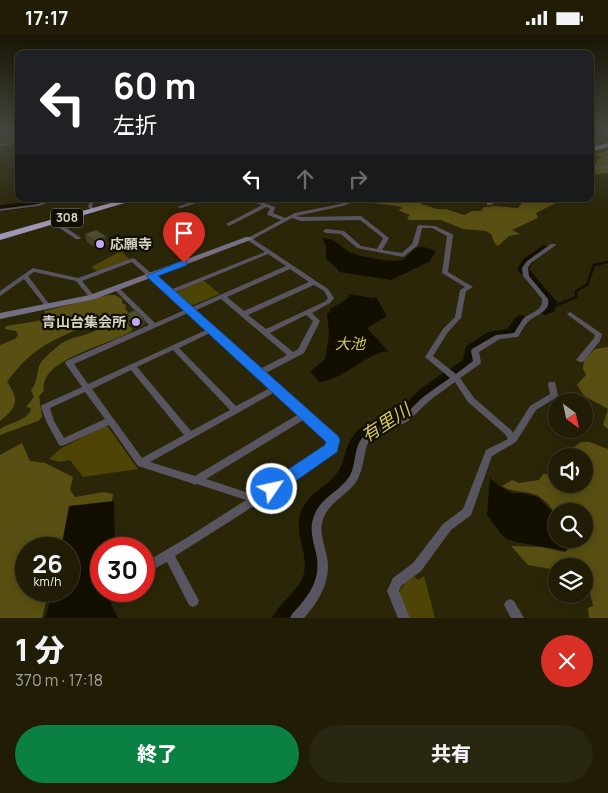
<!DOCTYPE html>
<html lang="ja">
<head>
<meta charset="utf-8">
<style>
  :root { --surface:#201c06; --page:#282510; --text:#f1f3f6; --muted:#a2a19b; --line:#3d3a28; --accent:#0b8043 }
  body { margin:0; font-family:Manrope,"Noto Sans JP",sans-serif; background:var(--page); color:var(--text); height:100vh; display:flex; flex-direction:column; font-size:19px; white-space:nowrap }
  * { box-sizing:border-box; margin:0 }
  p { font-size:16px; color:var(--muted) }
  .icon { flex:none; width:28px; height:28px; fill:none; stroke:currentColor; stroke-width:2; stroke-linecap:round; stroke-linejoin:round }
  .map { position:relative; height:583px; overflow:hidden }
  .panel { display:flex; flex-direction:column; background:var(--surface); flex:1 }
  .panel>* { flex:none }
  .hud { position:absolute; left:15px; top:15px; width:579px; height:152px; border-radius:10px; box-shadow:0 2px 12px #0003,0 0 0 1px var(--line); background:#202124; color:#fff; overflow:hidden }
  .needle { width:32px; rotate:147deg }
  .tools { position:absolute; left:548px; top:358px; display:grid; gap:10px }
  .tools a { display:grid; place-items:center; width:45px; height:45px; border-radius:50%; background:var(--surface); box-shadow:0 2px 12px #0003,0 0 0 1px var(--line); font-size:25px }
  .speed { position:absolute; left:15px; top:502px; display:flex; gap:10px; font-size:25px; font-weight:700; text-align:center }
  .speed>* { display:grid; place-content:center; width:65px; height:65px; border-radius:50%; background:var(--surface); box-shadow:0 2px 12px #0003,0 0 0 1px var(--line); line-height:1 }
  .speed small { font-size:12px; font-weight:400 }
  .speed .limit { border:8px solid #d22; background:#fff; color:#111 }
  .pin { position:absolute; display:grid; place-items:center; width:42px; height:42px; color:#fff; margin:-51px -21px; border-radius:50% 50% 50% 0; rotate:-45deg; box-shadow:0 0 5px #0007 }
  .pin .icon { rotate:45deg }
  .me { position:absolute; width:55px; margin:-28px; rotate:56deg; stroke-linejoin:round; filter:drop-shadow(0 0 4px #0008) }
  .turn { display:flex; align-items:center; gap:18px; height:105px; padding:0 15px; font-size:22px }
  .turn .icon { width:65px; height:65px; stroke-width:2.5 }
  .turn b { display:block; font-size:35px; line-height:42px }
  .lanes { display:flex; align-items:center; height:48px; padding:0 15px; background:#0003; justify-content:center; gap:25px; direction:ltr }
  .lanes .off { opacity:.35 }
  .round { display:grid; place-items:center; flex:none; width:52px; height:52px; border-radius:26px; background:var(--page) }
  .headline { display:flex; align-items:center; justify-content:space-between; height:85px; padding:0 15px }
  h1 { font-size:30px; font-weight:800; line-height:38px }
  .action { display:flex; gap:10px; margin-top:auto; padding:10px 15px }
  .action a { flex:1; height:58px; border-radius:30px; background:var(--accent); color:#fff; font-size:20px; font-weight:800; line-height:58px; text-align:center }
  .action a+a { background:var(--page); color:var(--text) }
  .status { display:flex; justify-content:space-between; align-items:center; height:35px; padding:0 25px; background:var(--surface); direction:ltr }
  .status svg { height:14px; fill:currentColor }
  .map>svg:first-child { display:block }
</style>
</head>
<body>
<div class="status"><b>17:17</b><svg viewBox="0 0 49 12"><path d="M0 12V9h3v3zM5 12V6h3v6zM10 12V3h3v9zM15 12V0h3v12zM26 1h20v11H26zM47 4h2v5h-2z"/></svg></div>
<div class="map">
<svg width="608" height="583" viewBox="0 0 608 583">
  <rect width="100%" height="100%" fill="#2b2608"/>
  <g fill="#4d4406">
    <path d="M121,216L129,224L128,225L97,236L91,232Z"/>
    <path d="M203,245L220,259L193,270H189L175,258Z"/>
    <path d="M104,391L108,392L138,434L83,442L70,425L60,427L49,424L60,414Z"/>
    <path d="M414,541L418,545L424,541L435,583H409C399,561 392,557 414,541Z"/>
  </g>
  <g fill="#584f12">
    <path d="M608,115V138L590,140V128H597V124L604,123L594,119Z"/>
    <path d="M369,164H422L421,169L437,174H446L464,180L472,176H481L484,172L495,171L518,173L522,168L533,167L536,164L571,165L556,168L536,178L538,183L512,195L520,199L509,201L498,211L495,209L491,199L486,196L463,194L441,185H409L407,183L410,180L398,175L403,173C391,168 377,171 367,166Z"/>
    <path d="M108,260H115L122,264V268L126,270L125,274L129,278L130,287L127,288L133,295C115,309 38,323 44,356L39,361L42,382L38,386L0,400V394C10,387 30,385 31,373L26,372L34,362L31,355C38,348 36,338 40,329C43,324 52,316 57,312C68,301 87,302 100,293V288L97,286C57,304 34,309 7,347C20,365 17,373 0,386V310L15,304L18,300L16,296L5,294L6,291L38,286L46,283L44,276Z"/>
    <path d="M608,312V394L603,390L608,374L584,361L577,350L586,340L583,334L584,325L595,314Z"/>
    <path d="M581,407H589L608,414V583H589L588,573L593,571L586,540H584V531H556V535L528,530L511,511L541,512L565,517L581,504H584V476H556V479C551,473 544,463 536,460C524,455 513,458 502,451L512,445L519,448L539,445L543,439H556V449H584V421H567L568,416Z"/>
    <path d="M22,408L30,426L45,428L73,442L70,455L75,462L104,457L113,459L112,466L69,502L59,507L58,514H26V556H49L42,583H0V420Z"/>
  </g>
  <g fill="#130f00">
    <path d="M322,203C335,203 339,210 349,217C356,221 386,226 395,226C415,226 407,203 436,216L429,227L391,245L339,237L336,232L326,224V211Z"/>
    <path d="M350,259L372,263L376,262L387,281L367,293L388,316C363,320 347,343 320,347L310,337L325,324L329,300L327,279L330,277V274L347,264Z"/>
    <path d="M490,443L502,453L512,458H523L538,462L556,481V504H577L565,516C555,513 512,508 507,504C499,499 493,487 487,480Z"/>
    <path d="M114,466L115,511L114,514H101V556H105L118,583H45L53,556H69V514H61L69,471Z"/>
  </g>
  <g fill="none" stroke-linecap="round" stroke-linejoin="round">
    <path stroke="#130f00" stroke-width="2.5" d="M550,273L576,262V256L587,250L594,230L608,227"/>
    <g fill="#130f00" fill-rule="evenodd">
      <path d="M39,164H53L29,173L0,176V170L28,167Z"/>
      <path d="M544,210L550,213L532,228L529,234L557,267L555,276L545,280L538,276L544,271V267L517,234L523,224Z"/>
      <path d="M522,280L529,284L516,301L497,304L478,316L479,325L474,332L432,362L412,383L372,403L364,413L352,447L321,478C317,491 321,503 324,516C330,542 318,564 300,583H272C279,568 295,559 302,544C312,522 292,498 301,476C308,459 323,454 335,441C345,429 344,412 354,400C366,384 385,385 400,374C406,370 410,363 416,358C431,345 447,336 463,325L466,311L488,297L507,294L517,281Z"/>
    </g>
    <g fill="#585561" fill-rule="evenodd">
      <path d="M19,107V109L0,111V109Z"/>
      <path d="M590,107L603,111L604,112L602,113L590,109Z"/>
      <path d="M608,130V132L590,135V133Z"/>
      <path d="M50,164H56L39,171L0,176V174L38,169Z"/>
      <path d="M91,164H95L92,171L94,174L92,175H90L88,171Z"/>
      <path d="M202,164H208L181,173L177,172Z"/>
      <path d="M247,164H253L275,172V173L273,178L285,183L295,178L340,169L346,166V164H350V168L343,171L296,181L301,182L361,181L389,203L382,215L402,218L412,209L418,190L435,191L452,199L453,200L448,237L473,252L466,256L461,283L448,297L433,321L456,339L473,326L471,316L472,314L496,300L514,298C517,294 520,288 523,284C530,277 544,276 542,264L523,241L522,233L527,226L551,209H555L556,210L531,228L528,233L529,241L548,264C551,277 535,280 528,287C524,291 521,297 518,302L500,304L479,317L481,327L480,329L460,343L474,363L511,395L513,398L530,371L550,359L548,349L549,347H555L558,360L557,362L536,375L516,407L492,421L471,480L451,495L421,536L401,551L399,556L410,583H398L387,556L393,543L413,528L443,489L463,474L486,415L508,404L505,399L468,367L455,347C446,354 436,360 427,368C421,373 415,381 408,386C400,391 372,402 368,408C366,412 365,418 364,423C362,433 360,443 353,451C342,463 326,470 322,488C320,498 324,508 326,518C333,543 320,565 304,583H290L292,579C309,561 322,544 316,518C313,505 309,494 314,481C320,463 339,457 349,442C357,430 353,413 363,402C365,400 369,398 372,397C382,392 394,387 403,381C410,376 416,368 422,363C431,356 441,349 450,343L425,322L443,294L455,282L460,255L465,252L442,238L447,201L432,193H422L418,210L403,222L357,213L341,199L326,198L323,196L326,194L344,196L361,211L377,214L383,203L360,185L301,186L292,183L253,204L328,254L334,263L330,268L312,278L320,286L304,318L264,339L336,403C338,406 337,412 335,416L243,478L175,521L197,562L199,566L197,570L193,572L189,570L167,527L144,539V528L188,502L246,465L197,449L195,450L191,448L138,431L109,390L62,411L59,410L46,386L41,372L42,370L82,352L65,328L66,326L149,290L115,255L114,254L115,253H119L155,288L185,275L132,227L82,246L95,262L92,264L90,263L76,246L34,237L28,241L50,270L51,271L50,272H46L24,244L0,261V256L33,233L78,243L133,223L135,224L170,255L265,217L246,204L281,185L268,180L267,179L270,174L266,172L231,190L229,191L226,189L262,170L247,165ZM268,219L286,231L190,273L173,258ZM290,234L309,247L244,276L227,262ZM314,250L324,256L328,263L326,266L266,294L248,280ZM221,264L287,320L260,334L194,276ZM188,278L206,295L88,349L74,329ZM306,280L313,286L298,314L293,317L270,298ZM210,298L270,353L236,371L179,313ZM173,315L230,375L191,396L137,332ZM131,335L184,400L142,423L92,354ZM85,357L105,384L64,403L54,386L50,373ZM275,357L299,379L195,441L150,427ZM305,384L328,406V411L255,460L206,444Z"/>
      <path d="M495,164H500L491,170H487V168Z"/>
      <path d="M54,185L56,186L81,203L80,204H76L52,188L51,187Z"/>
      <path d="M570,277L602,299L600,306L583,327H580L576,325L594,303L595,300L568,280L567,279Z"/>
      <path d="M510,564L514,566L524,583H511L504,570L506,566Z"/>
    </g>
    <path fill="#756f83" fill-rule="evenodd" d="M246,202H249L253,204L95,264L0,284V278L90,260Z"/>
    <g fill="#9f96b5" fill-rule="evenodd">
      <path d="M608,108V112L590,117V113Z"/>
      <path d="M125,164H138L0,205V199Z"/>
    </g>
  </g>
  <g fill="#454128">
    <path d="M85,199L108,209L97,213L87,207Z"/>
    <path d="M127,279L144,284L145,290L134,294L128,288Z"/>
  </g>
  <g fill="#383520">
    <path d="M106,201L108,209L97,213L95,206Z"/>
    <path d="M144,284L145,290L134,294L133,289Z"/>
  </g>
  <g fill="#504c2e" stroke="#383520">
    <path d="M96,195L106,201L95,206L85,199Z"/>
    <path d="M135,275L144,284L133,289L127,282L130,281L127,279Z"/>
  </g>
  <linearGradient id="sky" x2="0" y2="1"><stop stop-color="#181504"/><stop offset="0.54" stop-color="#44473d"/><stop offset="1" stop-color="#44473d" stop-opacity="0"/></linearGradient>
  <rect width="608" height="177" fill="url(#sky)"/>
  <path fill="#1a73e8" stroke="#114b97" d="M184,225L187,226V230L158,241L338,401L340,405L337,417L277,459L272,461L266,459L264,454L266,449L325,410L326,407L146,241Z"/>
  <g fill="#c0a8f3" stroke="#110f04" stroke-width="2">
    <circle cx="100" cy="209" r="5"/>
    <circle cx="136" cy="287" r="5"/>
  </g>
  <g text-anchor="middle" stroke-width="4.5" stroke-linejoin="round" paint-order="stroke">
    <rect fill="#110f04" stroke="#9b988a" stroke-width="1" x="51" y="173.5" width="32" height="19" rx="4"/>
    <g font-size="12" font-weight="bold" fill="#d6d3c3">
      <text x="67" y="187">308</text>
    </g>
    <g font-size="14" font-weight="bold" fill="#d6d3c3" stroke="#110f04" text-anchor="start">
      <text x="110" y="214">応願寺</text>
      <text x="126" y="292" text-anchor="end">青山台集会所</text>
    </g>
    <g font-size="15" font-style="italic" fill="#d9c85d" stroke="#110f04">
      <text x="350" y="314">大池</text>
    </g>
    <g font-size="18" font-style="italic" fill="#d9c85d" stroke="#110f04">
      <text transform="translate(386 388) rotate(-33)" y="6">有里川</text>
    </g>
  </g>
</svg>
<div class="tools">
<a><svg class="needle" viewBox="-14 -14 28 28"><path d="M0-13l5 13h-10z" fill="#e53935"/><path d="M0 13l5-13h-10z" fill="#a2a19b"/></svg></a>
<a><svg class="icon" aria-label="sound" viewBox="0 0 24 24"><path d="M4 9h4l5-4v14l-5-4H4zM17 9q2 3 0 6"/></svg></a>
<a><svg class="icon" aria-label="search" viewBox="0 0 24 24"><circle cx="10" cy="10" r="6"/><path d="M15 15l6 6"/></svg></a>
<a><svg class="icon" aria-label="layers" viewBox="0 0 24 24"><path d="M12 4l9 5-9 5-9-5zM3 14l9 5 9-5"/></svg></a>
</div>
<div class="speed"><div>26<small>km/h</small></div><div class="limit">30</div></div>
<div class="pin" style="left:184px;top:228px;background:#d93025"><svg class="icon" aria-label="arrive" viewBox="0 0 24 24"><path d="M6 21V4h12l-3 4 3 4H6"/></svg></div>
<svg class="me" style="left:272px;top:454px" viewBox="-20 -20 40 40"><circle r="17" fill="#1a73e8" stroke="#fff" stroke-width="3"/><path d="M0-11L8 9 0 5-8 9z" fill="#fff"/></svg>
<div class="hud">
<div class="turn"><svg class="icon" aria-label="left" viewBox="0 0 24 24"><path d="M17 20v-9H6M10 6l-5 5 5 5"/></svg><div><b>60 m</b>左折</div></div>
<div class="lanes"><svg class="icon" aria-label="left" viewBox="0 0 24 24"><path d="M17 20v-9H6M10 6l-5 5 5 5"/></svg><svg class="icon off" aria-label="ahead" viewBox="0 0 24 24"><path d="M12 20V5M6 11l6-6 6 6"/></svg><svg class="icon off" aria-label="right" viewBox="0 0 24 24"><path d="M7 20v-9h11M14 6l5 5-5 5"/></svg></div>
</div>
</div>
<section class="panel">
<div class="headline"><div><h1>1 分</h1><p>370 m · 17:18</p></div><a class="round" style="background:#d93025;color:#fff"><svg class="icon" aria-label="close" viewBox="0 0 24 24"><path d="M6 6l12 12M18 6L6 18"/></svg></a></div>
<div class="action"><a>終了</a><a>共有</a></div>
</section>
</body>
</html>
